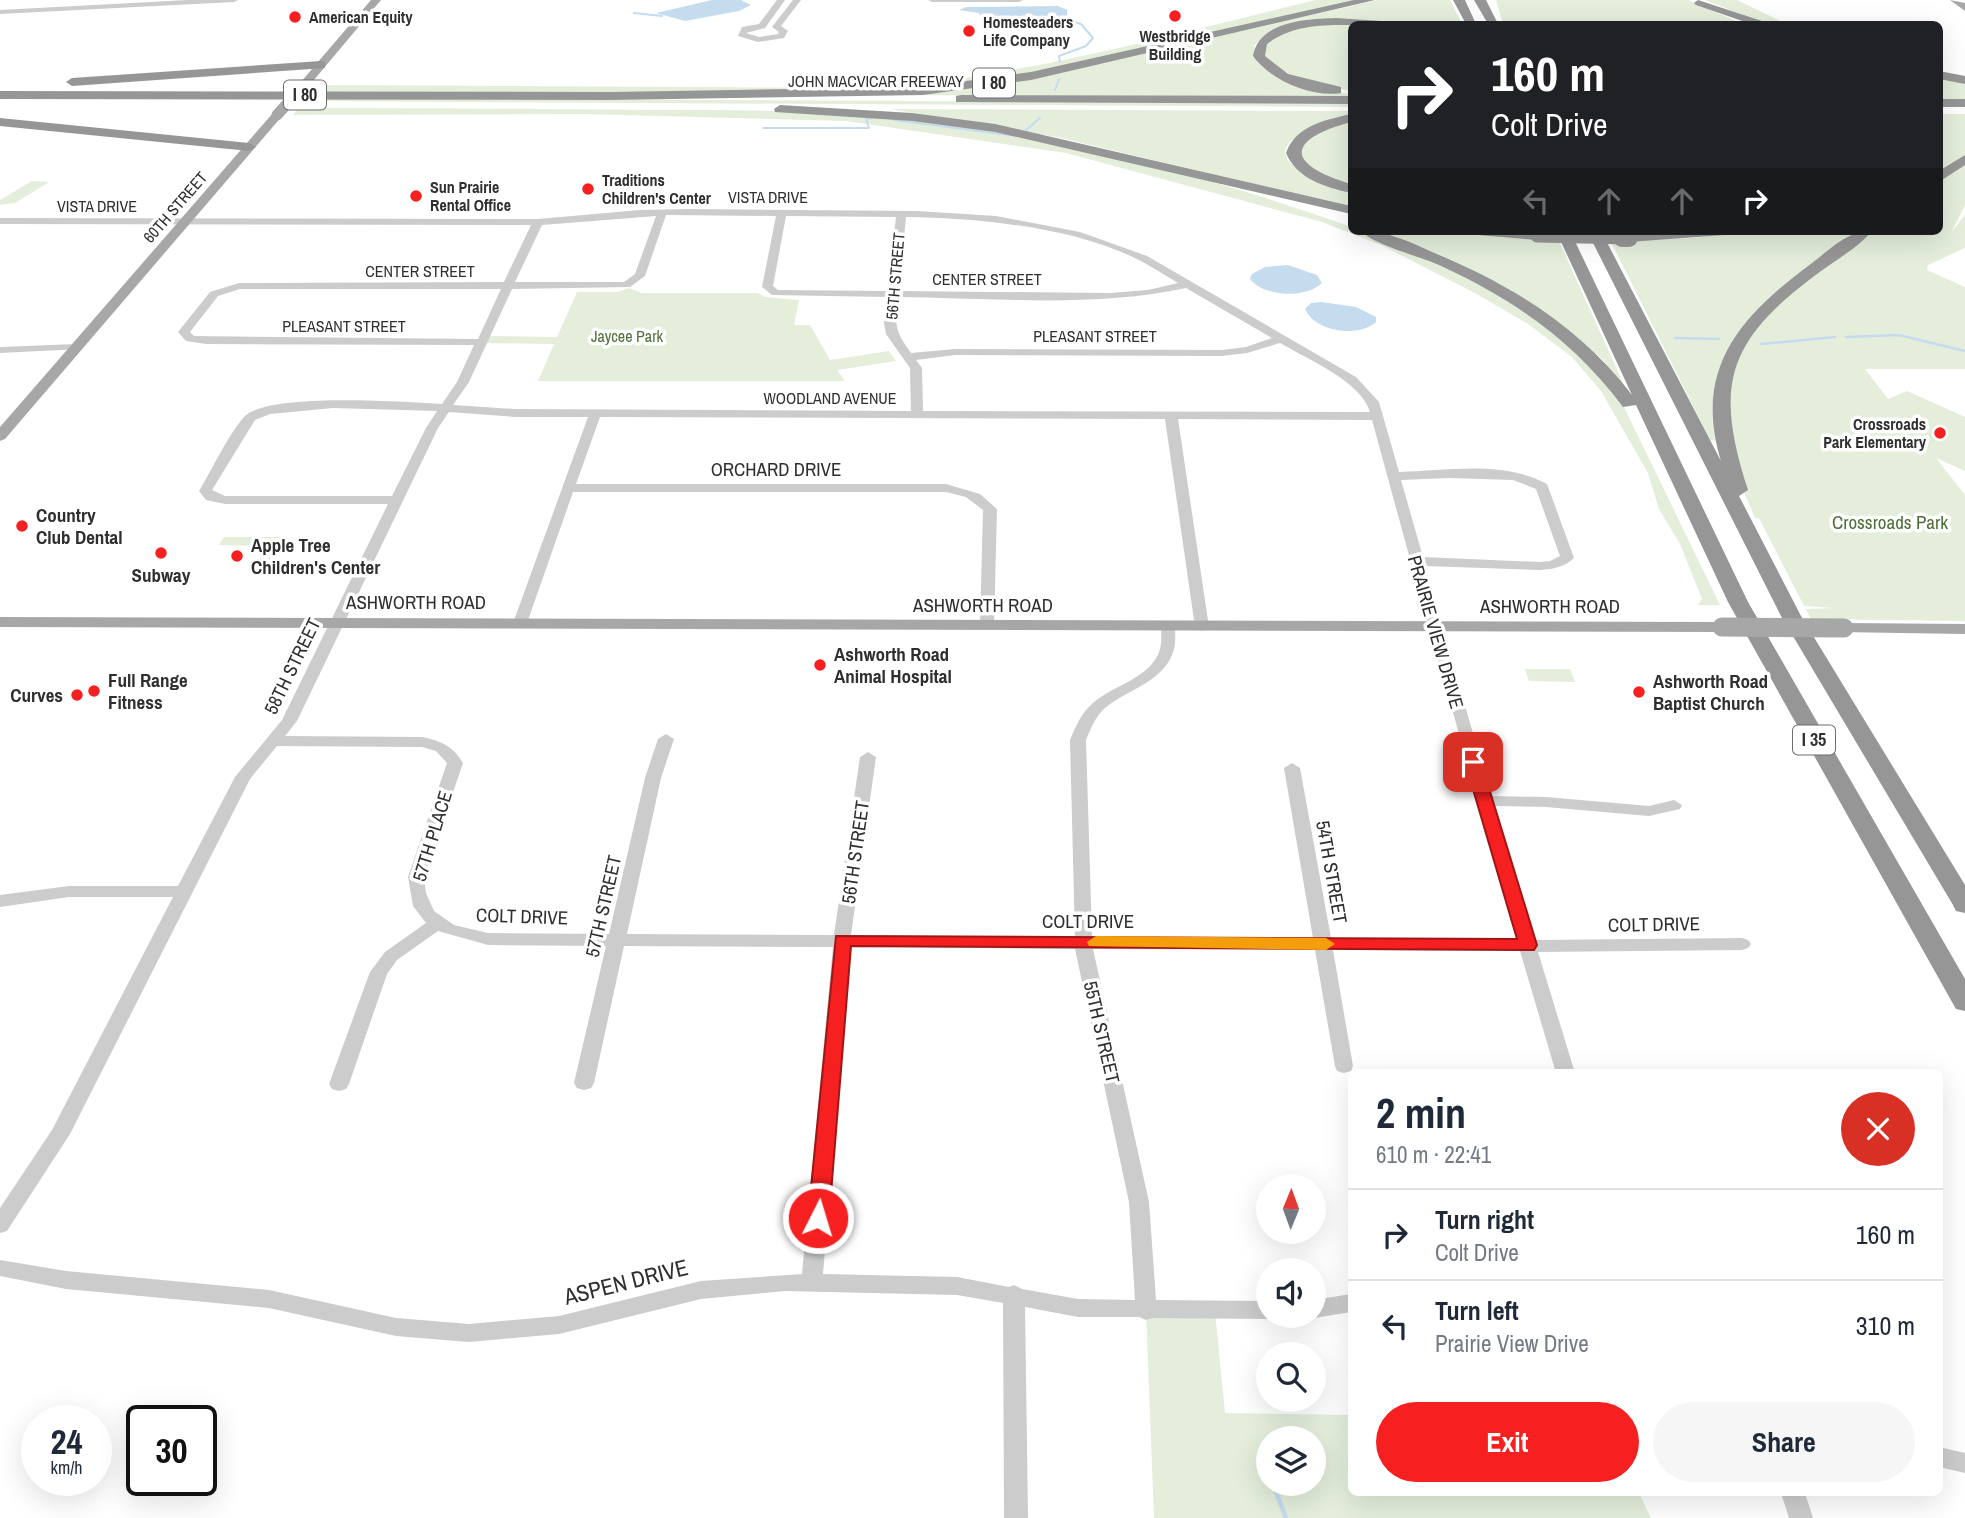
<!DOCTYPE html>
<html lang="en">
<head>
<meta charset="utf-8">
<style>
  :root { --surface:#fff; --page:#f6f6f7; --text:#1f2937; --muted:#747a83; --line:#e0e1e3; --accent:#f72021 }
  body { margin:0; font-family:"Archivo Narrow",sans-serif; background:var(--page); color:var(--text); height:100vh; display:flex; flex-direction:column; font-size:26px; white-space:nowrap }
  * { box-sizing:border-box; margin:0 }
  p { font-size:23px; color:var(--muted) }
  .icon { flex:none; width:38px; height:38px; fill:none; stroke:currentColor; stroke-width:2; stroke-linecap:round; stroke-linejoin:round }
  .map { position:relative; flex:1; overflow:hidden }
  .details { position:absolute; left:1348px; top:1069px; width:595px; height:427px; display:flex; flex-direction:column; background:var(--surface); border-radius:10px; box-shadow:0 7px 28px #0002 }
  .details>* { flex:none }
  .hud { position:absolute; left:1348px; top:21px; width:595px; height:214px; border-radius:10px; box-shadow:0 7px 28px #0002; background:#202124; color:#fff; overflow:hidden }
  .needle { width:46px; rotate:1deg }
  .controls { position:absolute; left:1256px; top:1174px; display:grid; gap:14px }
  .controls a { display:grid; place-items:center; width:70px; height:70px; border-radius:50%; background:var(--surface); box-shadow:0 7px 28px #0002; font-size:35px }
  .speed { position:absolute; left:21px; top:1405px; display:flex; gap:14px; font-size:35px; font-weight:700; text-align:center }
  .speed>* { display:grid; place-content:center; width:91px; height:91px; border-radius:50%; background:var(--surface); box-shadow:0 7px 28px #0002; line-height:1 }
  .speed small { font-size:18px; font-weight:400 }
  .speed .limit { border:4px solid #111; border-radius:10px; background:#fff; color:#111 }
  .pin { position:absolute; display:grid; place-items:center; width:60px; height:60px; color:#fff; margin:-30px; border-radius:14px; box-shadow:0 4px 10px #0006 }
  .me { position:absolute; width:77px; margin:-38px; rotate:5deg; stroke-linejoin:round; filter:drop-shadow(0 0 5px #0008) }
  .turn { display:flex; align-items:center; gap:24px; height:147px; padding:0 28px; font-size:32px }
  .turn .icon { width:91px; height:91px; stroke-width:2.5 }
  .turn b { display:block; font-size:49px; line-height:60px }
  .lanes { display:flex; align-items:center; height:66px; padding:0 28px; background:#0003; justify-content:center; gap:35px; direction:ltr }
  .lanes .off { opacity:.35 }
  .round { display:grid; place-items:center; flex:none; width:74px; height:74px; border-radius:37px; background:var(--page) }
  .head { display:flex; align-items:center; justify-content:space-between; height:119px; padding:0 28px }
  h1 { font-size:42px; font-weight:800; line-height:52px }
  .primary-button { display:flex; gap:14px; margin-top:auto; padding:14px 28px }
  .primary-button a { flex:1; height:80px; border-radius:42px; background:var(--accent); color:#fff; font-size:28px; font-weight:800; line-height:80px; text-align:center }
  .primary-button a+a { background:var(--page); color:var(--text) }
  ul { padding:0; list-style:none }
  li { display:flex; align-items:center; gap:21px; height:91px; padding:0 28px; border-top:2px solid var(--line) }
  li div { flex:1 }
  li b { display:block; font-size:26px }
  li em { font-style:normal }
  .map>svg:first-child { display:block }
</style>
</head>
<body>
<div class="map">
<svg width="1965" height="1518" viewBox="0 0 1965 1518">
  <rect width="100%" height="100%" fill="#fff"/>
  <g fill="#e4eedb" fill-rule="evenodd">
    <path d="M1316,0H1358L1035,72L936,87L808,92H312L319,85L874,88C1024,77 1169,35 1316,0Z"/>
    <path d="M1378,0H1450L1462,24C1419,24 1279,12 1254,46L1257,62C1280,83 1321,90 1351,94V98L891,95L1049,75Z"/>
    <path d="M1496,0H1688L1743,24H1503Z"/>
    <path d="M1705,0H1737L1787,24H1766Z"/>
    <path d="M1351,24V91L1294,78L1264,60V45C1289,25 1319,25 1351,24Z"/>
    <path d="M1939,77L1965,82V101L1939,100Z"/>
    <path d="M307,98L1351,103V107L305,101Z"/>
    <path d="M299,108C416,108 532,109 648,110C734,110 822,110 907,119C1048,135 1189,171 1323,217L1351,227V231H1363L1473,280L1569,340L1623,405L1720,605H1698L1702,599L1680,544L1659,509L1648,473L1601,391L1572,357L1528,324L1475,293L1383,246L1322,222L1066,153L846,121L584,114L293,115Z"/>
    <path d="M890,109L1351,111V116C1261,140 1266,165 1351,191V207L1057,137Z"/>
    <path d="M1939,114H1965V155L1939,173Z"/>
    <path d="M1351,120V187L1311,172L1297,146L1303,139Z"/>
    <path d="M1965,163V205L1951,233L1965,215V248L1928,265L1927,270L1965,287V369H1865L1888,399L1907,391L1965,417V471L1936,458L1965,495V621L1811,619L1806,609L1834,608L1804,606L1759,518H1755L1738,478L1725,423L1735,355L1780,299L1871,231H1939V182Z"/>
    <path d="M32,181L49,182L15,203L0,205V200Z"/>
    <path d="M1375,231H1447L1559,241L1624,385L1601,358L1560,324L1405,243Z"/>
    <path d="M1752,231H1858C1784,286 1696,332 1715,440H1710L1611,242L1694,238Z"/>
    <path d="M629,288L641,293H758L765,297L799,300L794,325H810L830,360L889,351L896,361L837,370L845,381H538L554,344L482,343L485,336L557,337L577,292H618Z"/>
    <path d="M224,537H283L266,567L255,566L266,546L219,545Z"/>
    <path d="M1525,669H1570L1575,682L1529,681Z"/>
    <path d="M1146,1311H1215L1225,1413L1351,1415V1493H1639L1651,1518H1154ZM1269,1438H1314V1484H1269Z"/>
  </g>
  <g fill="#c5dcef">
    <path d="M712,0H741L751,5L739,11L685,21L656,13Z"/>
    <path d="M1058,6L1067,10V17L1035,18L1026,25L1010,26L982,18L979,13L959,10L966,7Z"/>
    <path d="M1288,265L1317,275L1322,283C1305,299 1264,297 1250,279L1252,274L1265,267Z"/>
    <path d="M1322,302L1356,307L1376,317V322C1358,338 1315,332 1305,309L1311,303Z"/>
  </g>
  <g fill="none" stroke-linecap="round" stroke-linejoin="round">
    <g stroke="#c5dcef" stroke-width="2">
      <path d="M634,13L662,16"/>
      <path d="M1060,62L1059,56L1086,46L1093,38L1081,24L1062,18"/>
      <path d="M1055,90L1059,79"/>
      <path d="M894,120L1017,136"/>
      <path d="M763,128H869L866,119L872,118"/>
      <path d="M1026,130L1040,118"/>
    </g>
    <g stroke="#c5dcef" stroke-width="2.5">
      <path d="M1846,337L1899,335L1965,351"/>
      <path d="M1675,338L1719,339"/>
      <path d="M1761,344L1835,337"/>
    </g>
    <g stroke="#c5dcef" stroke-width="4.5">
      <path d="M1262,1461L1269,1475"/>
      <path d="M1273,1484L1286,1518"/>
    </g>
    <g fill="#ccc" fill-rule="evenodd">
      <path d="M188,0H238L234,2L0,14V10Z"/>
      <path d="M777,0H785L765,28L746,33L759,37L778,34L779,32L772,27L793,0H801L781,26L788,31L784,38L758,42L738,36L742,27L759,24Z"/>
      <path d="M928,0H1023L1019,2H932Z"/>
      <path d="M688,209L917,211L996,216L1080,232L1147,256L1356,377L1379,402L1399,472C1446,471 1503,460 1547,484L1574,558C1565,567 1553,569 1540,570L1425,566L1491,796L1546,797L1649,806L1674,800L1682,805L1680,809L1649,816L1546,807L1494,806L1535,940L1742,938L1748,940L1751,944L1748,948L1742,950L1538,952L1575,1073H1556L1520,951L1333,950L1353,1066L1351,1071L1344,1073L1337,1071L1335,1066L1315,950L1093,949L1149,1202L1156,1300L1269,1301V1316H1277L1269,1319L1153,1318L1146,1320L1139,1317H1078L1025,1307L1028,1518H1004L1003,1303L957,1295L785,1291L701,1299L559,1334L469,1342L396,1336L269,1308L66,1289L0,1276V1260L66,1271L269,1290L396,1318L469,1324L559,1316L701,1281L802,1274L833,947L624,946L594,1083L591,1088L584,1090L577,1088L574,1083L606,946L488,945L438,931L397,960L387,974L349,1084L346,1089L339,1091L332,1089L329,1084L370,972L385,952L426,923L413,906L408,877L447,763L436,751L422,747L277,746L250,779L70,1134L7,1231L0,1233V1208L52,1130L173,897H69L0,907V895L69,886H178L235,777L282,720L388,504H225L206,500L199,491C212,470 228,435 244,417C267,392 406,402 442,404L457,382L474,345L206,344L186,341L178,332L210,292L239,283L504,282L531,225L0,224V218L538,219L640,210ZM666,215L776,216L762,287L772,295L887,297L884,323L886,334L910,368L911,411L515,409L453,405L469,382L512,289L630,287L645,276ZM656,216L635,274L624,282H515L542,225ZM786,216L896,217L888,291L778,290L773,286ZM906,217C979,218 1075,227 1141,261C1154,268 1166,276 1178,283L1148,290L1110,293L899,291ZM1186,288L1272,338L1246,347L1222,350L955,349L911,353C894,329 895,326 898,297C992,298 1095,308 1186,288ZM240,289H501L478,339L194,336L190,332L218,296ZM1280,343C1307,359 1361,381 1370,412L923,411L922,368L916,360L955,355L1222,356L1247,353ZM333,408L437,411L426,428L392,496H225L212,490L255,420L270,414ZM449,412L515,417H588L513,623L520,627L527,623L573,492H946L966,497L983,510L980,626L987,630L994,626L997,509L980,494L946,484H576L600,417L1165,419L1195,627L1202,631L1209,627L1178,419L1372,420L1410,559L1408,561L1411,564L1517,939L1331,938L1300,768L1292,763L1284,768L1313,938L1092,937L1086,740C1091,728 1095,717 1105,708C1128,689 1166,681 1174,649C1176,642 1175,634 1175,627L1168,623L1161,627C1161,634 1162,642 1160,649C1152,678 1113,685 1093,703C1081,713 1076,726 1070,740L1075,937L851,935L876,757L868,752L860,757L834,935L627,934L661,778L674,739L666,734L658,739L645,778L609,934L488,933L454,925L434,911L426,893L424,877L463,763C453,746 441,741 422,737L285,736L297,721L438,428ZM1449,478L1513,480L1536,489L1560,556L1550,561L1540,562L1423,557L1401,480ZM850,947L1075,949L1129,1202L1135,1300L1078,1299L1022,1289L1014,1285L1009,1287L957,1277L823,1274Z"/>
      <path d="M77,344L83,347L81,349L0,353V347Z"/>
      <path d="M1351,1294V1312L1314,1318L1309,1316H1314V1300Z"/>
      <path d="M1939,1447L1965,1453V1473L1939,1467Z"/>
      <path d="M1781,1493H1805L1813,1518H1789Z"/>
    </g>
    <g fill="#a7a7a7" fill-rule="evenodd">
      <path d="M371,0H381L308,87H300V83Z"/>
      <path d="M1950,0L1965,3V11Z"/>
      <path d="M273,113L283,115L5,439L0,441V427Z"/>
      <path d="M0,617L1722,622L1731,627L1722,632L0,627Z"/>
      <path d="M1844,623L1965,624V634L1838,632L1835,628L1838,624Z"/>
    </g>
    <g fill="#969696" fill-rule="evenodd">
      <path d="M1354,0H1375L1031,80L923,95L611,100L0,99V91L611,92L923,87L1031,72Z"/>
      <path d="M1453,0H1465L1476,24H1466Z"/>
      <path d="M1474,0H1486L1498,24H1488Z"/>
      <path d="M1698,0L1765,22L1767,24H1751L1696,5L1694,3Z"/>
      <path d="M1336,18L1382,21L1388,24C1348,28 1302,17 1267,44L1265,56L1288,74L1341,87V93C1312,98 1270,80 1253,56C1259,21 1307,19 1336,18Z"/>
      <path d="M321,61L325,62V68L72,86L66,82L72,78Z"/>
      <path d="M1939,71L1965,76V84L1939,79Z"/>
      <path d="M961,95L1351,96V104L956,102V96Z"/>
      <rect x="1939" y="99" width="26" height="8"/>
      <path d="M780,105L912,113L995,124L1351,206V214L995,132L912,121L775,112L774,109Z"/>
      <path d="M1351,114V122C1284,140 1287,165 1351,184V193C1325,187 1297,179 1286,153C1296,125 1326,120 1351,114Z"/>
      <path d="M0,118L249,143L256,147L249,151L0,126Z"/>
      <path d="M1965,155V165L1939,182V171Z"/>
      <path d="M1361,231C1387,231 1408,241 1432,252C1510,284 1580,327 1632,395L1556,231H1570L1748,602L1965,979V1011L1956,1009L1952,1002L1728,602L1636,405L1623,407C1574,341 1513,299 1439,265C1419,256 1374,245 1361,231Z"/>
      <path d="M1471,231H1531L1544,236L1537,240L1478,235Z"/>
      <path d="M1587,231H1601L1721,461C1692,367 1742,315 1812,263C1832,248 1847,231 1872,231C1857,249 1832,262 1813,277C1725,343 1715,388 1748,490L1739,496L1801,616L1965,885V913L1956,911L1953,905L1781,616Z"/>
      <path d="M1664,231H1731L1724,235L1629,242L1622,238L1629,234Z"/>
    </g>
    <path stroke="#a7a7a7" stroke-width="11" d="M277,115L304,85"/>
    <path stroke="#a7a7a7" stroke-width="19" d="M1722,627L1844,628"/>
    <path stroke="#969696" stroke-width="13" d="M1537,236L1629,238"/>
    <path stroke="#969696" stroke-width="18" d="M1622,238H1629"/>
  </g>
  <path fill="#f72021" stroke="#a11515" stroke-width="2" d="M1473,758L1481,762L1537,945L1534,950L851,946L829,1218L826,1223H811L808,1218L836,936L1517,939L1465,762Z"/>
  <path fill="#f59e0b" d="M1096,936L1326,938L1335,944L1326,950L1089,946L1087,942Z"/>
  <g fill="#f72021" stroke="#fff" stroke-width="2.5">
    <circle cx="1175" cy="16" r="7"/>
    <circle cx="295" cy="17" r="7"/>
    <circle cx="969" cy="31" r="7"/>
    <circle cx="588" cy="189" r="7"/>
    <circle cx="416" cy="196" r="7"/>
    <circle cx="1940" cy="433" r="7"/>
    <circle cx="22" cy="526" r="7"/>
    <circle cx="161" cy="553" r="7"/>
    <circle cx="237" cy="556" r="7"/>
    <circle cx="820" cy="665" r="7"/>
    <circle cx="94" cy="691" r="7"/>
    <circle cx="1639" cy="692" r="7"/>
    <circle cx="77" cy="695" r="7"/>
  </g>
  <g text-anchor="middle" stroke-width="7" stroke-linejoin="round" paint-order="stroke">
    <g font-size="16" font-weight="bold" fill="#2f2f2f" stroke="#fff" text-anchor="start">
      <text x="309" y="23">American Equity</text>
      <text x="983" y="28">Homesteaders<tspan x="983" dy="18">Life Company</tspan></text>
      <text x="1175" y="42" text-anchor="middle">Westbridge<tspan x="1175" dy="18">Building</tspan></text>
      <text x="602" y="186">Traditions<tspan x="602" dy="18">Children's Center</tspan></text>
      <text x="430" y="193">Sun Prairie<tspan x="430" dy="18">Rental Office</tspan></text>
      <text x="1926" y="430" text-anchor="end">Crossroads<tspan x="1926" dy="18">Park Elementary</tspan></text>
    </g>
    <g font-size="16" fill="#2f2f2f" stroke="#fff">
      <text x="876" y="87">JOHN MACVICAR FREEWAY</text>
      <text x="768" y="203">VISTA DRIVE</text>
      <text x="97" y="212">VISTA DRIVE</text>
      <text transform="translate(175 207) rotate(-49)" y="6">60TH STREET</text>
      <text x="420" y="277">CENTER STREET</text>
      <text transform="translate(895 276) rotate(-85)" y="6">56TH STREET</text>
      <text x="987" y="285">CENTER STREET</text>
      <text x="344" y="332">PLEASANT STREET</text>
      <text x="1095" y="342">PLEASANT STREET</text>
      <text x="830" y="404">WOODLAND AVENUE</text>
    </g>
    <g font-size="16" fill="#4e6f37" stroke="#fff">
      <text x="627" y="342">Jaycee Park</text>
    </g>
    <g fill="#fff" stroke="#6d6d6d" stroke-width="2">
      <rect x="973" y="68.5" width="42" height="29" rx="5"/>
      <rect x="284" y="80.5" width="42" height="29" rx="5"/>
      <rect x="1793" y="725.5" width="42" height="29" rx="5"/>
    </g>
    <g font-size="18" font-weight="bold" fill="#2f2f2f">
      <text x="994" y="89">I 80</text>
      <text x="305" y="101">I 80</text>
      <text x="1814" y="746">I 35</text>
    </g>
    <g font-size="19" fill="#2f2f2f" stroke="#fff">
      <text x="776" y="476">ORCHARD DRIVE</text>
      <text x="416" y="609">ASHWORTH ROAD</text>
      <text x="983" y="612">ASHWORTH ROAD</text>
      <text x="1550" y="613">ASHWORTH ROAD</text>
      <text transform="translate(1436 632) rotate(74)" y="7">PRAIRIE VIEW DRIVE</text>
      <text transform="translate(292 666) rotate(-64)" y="7">58TH STREET</text>
      <text transform="translate(432 836) rotate(-73)" y="7">57TH PLACE</text>
      <text transform="translate(855 852) rotate(-82)" y="7">56TH STREET</text>
      <text transform="translate(1332 872) rotate(80)" y="7">54TH STREET</text>
      <text transform="translate(603 906) rotate(-77)" y="7">57TH STREET</text>
      <text transform="translate(522 916) rotate(2)" y="7">COLT DRIVE</text>
      <text x="1088" y="928">COLT DRIVE</text>
      <text transform="translate(1654 924) rotate(-1)" y="7">COLT DRIVE</text>
      <text transform="translate(1102 1032) rotate(77)" y="7">55TH STREET</text>
    </g>
    <g font-size="19" font-weight="bold" fill="#2f2f2f" stroke="#fff" text-anchor="start">
      <text x="36" y="522">Country<tspan x="36" dy="22">Club Dental</tspan></text>
      <text x="251" y="552">Apple Tree<tspan x="251" dy="22">Children's Center</tspan></text>
      <text x="161" y="582" text-anchor="middle">Subway</text>
      <text x="834" y="661">Ashworth Road<tspan x="834" dy="22">Animal Hospital</tspan></text>
      <text x="108" y="687">Full Range<tspan x="108" dy="22">Fitness</tspan></text>
      <text x="1653" y="688">Ashworth Road<tspan x="1653" dy="22">Baptist Church</tspan></text>
      <text x="63" y="702" text-anchor="end">Curves</text>
    </g>
    <g font-size="19" fill="#4e6f37" stroke="#fff">
      <text x="1890" y="529">Crossroads Park</text>
    </g>
    <g font-size="23" fill="#2f2f2f" stroke="#fff">
      <text transform="translate(626 1282) rotate(-14)" y="8">ASPEN DRIVE</text>
    </g>
  </g>
</svg>
<div class="controls">
<a><svg class="needle" viewBox="-14 -14 28 28"><path d="M0-13l5 13h-10z" fill="#e53935"/><path d="M0 13l5-13h-10z" fill="#747a83"/></svg></a>
<a><svg class="icon" aria-label="sound" viewBox="0 0 24 24"><path d="M4 9h4l5-4v14l-5-4H4zM17 9q2 3 0 6"/></svg></a>
<a><svg class="icon" aria-label="search" viewBox="0 0 24 24"><circle cx="10" cy="10" r="6"/><path d="M15 15l6 6"/></svg></a>
<a><svg class="icon" aria-label="layers" viewBox="0 0 24 24"><path d="M12 4l9 5-9 5-9-5zM3 14l9 5 9-5"/></svg></a>
</div>
<div class="speed"><div>24<small>km/h</small></div><div class="limit">30</div></div>
<div class="pin" style="left:1473px;top:762px;background:#d93025"><svg class="icon" aria-label="arrive" viewBox="0 0 24 24"><path d="M6 21V4h12l-3 4 3 4H6"/></svg></div>
<svg class="me" style="left:818px;top:1218px" viewBox="-20 -20 40 40"><circle r="17" fill="#f72021" stroke="#fff" stroke-width="3"/><path d="M0-11L8 9 0 5-8 9z" fill="#fff"/></svg>
<div class="hud">
<div class="turn"><svg class="icon" aria-label="right" viewBox="0 0 24 24"><path d="M7 20v-9h11M14 6l5 5-5 5"/></svg><div><b>160 m</b>Colt Drive</div></div>
<div class="lanes"><svg class="icon off" aria-label="left" viewBox="0 0 24 24"><path d="M17 20v-9H6M10 6l-5 5 5 5"/></svg><svg class="icon off" aria-label="ahead" viewBox="0 0 24 24"><path d="M12 20V5M6 11l6-6 6 6"/></svg><svg class="icon off" aria-label="ahead" viewBox="0 0 24 24"><path d="M12 20V5M6 11l6-6 6 6"/></svg><svg class="icon" aria-label="right" viewBox="0 0 24 24"><path d="M7 20v-9h11M14 6l5 5-5 5"/></svg></div>
</div>
<section class="details">
<div class="head"><div><h1>2 min</h1><p>610 m · 22:41</p></div><a class="round" style="background:#d93025;color:#fff"><svg class="icon" aria-label="close" viewBox="0 0 24 24"><path d="M6 6l12 12M18 6L6 18"/></svg></a></div>
<ul>
<li><svg class="icon" aria-label="right" viewBox="0 0 24 24"><path d="M7 20v-9h11M14 6l5 5-5 5"/></svg><div><b>Turn right</b><p>Colt Drive</p></div><em>160 m</em></li>
<li><svg class="icon" aria-label="left" viewBox="0 0 24 24"><path d="M17 20v-9H6M10 6l-5 5 5 5"/></svg><div><b>Turn left</b><p>Prairie View Drive</p></div><em>310 m</em></li>
</ul>
<div class="primary-button"><a>Exit</a><a>Share</a></div>
</section>
</div>
</body>
</html>
